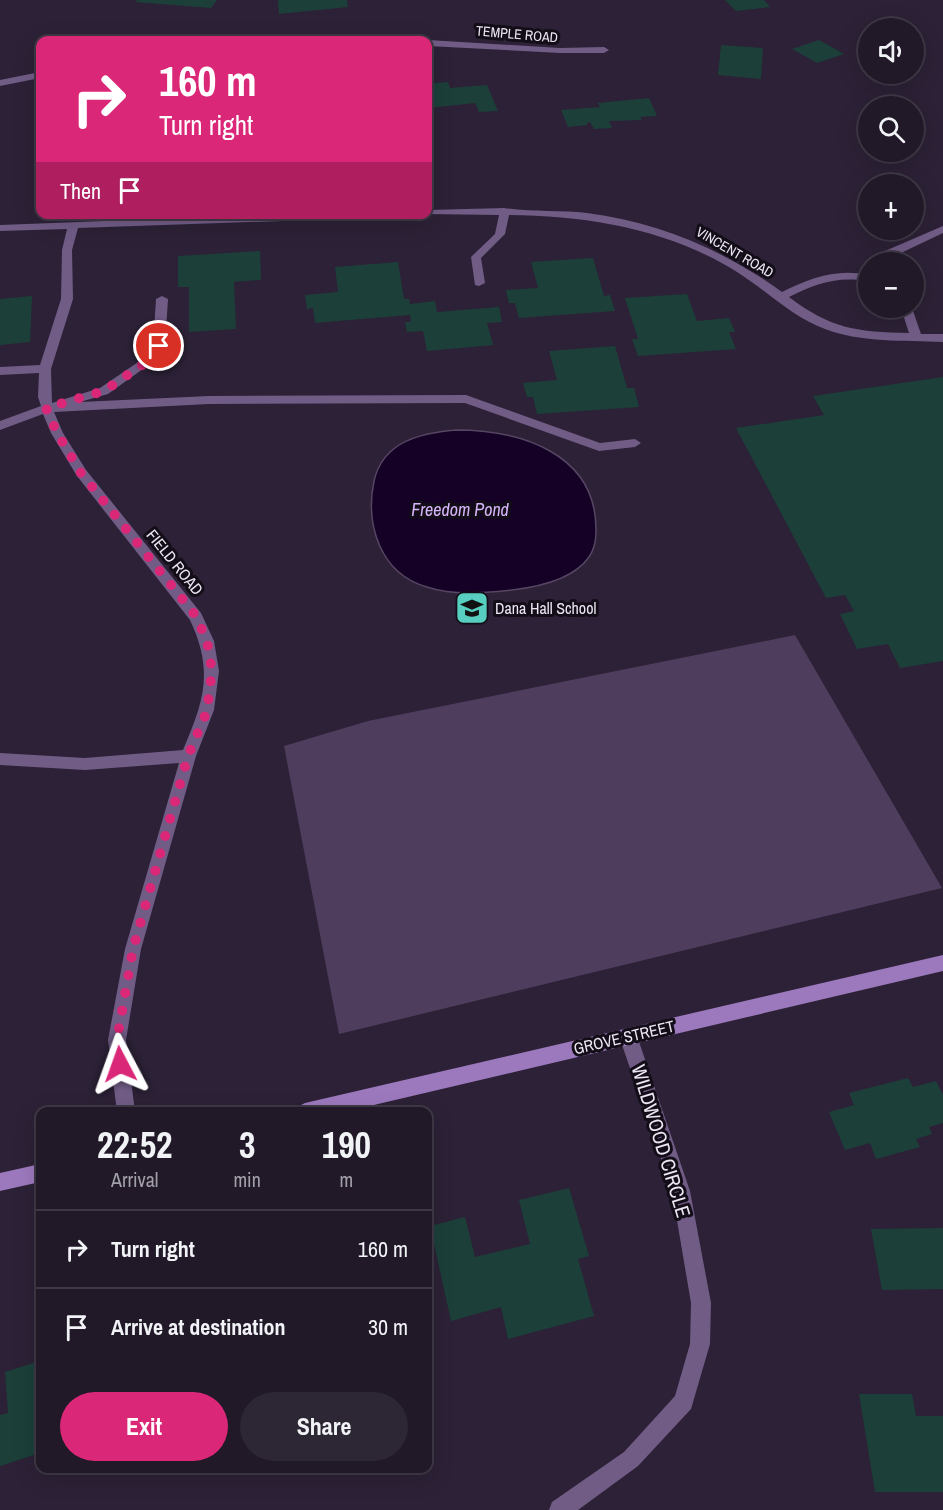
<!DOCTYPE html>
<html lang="en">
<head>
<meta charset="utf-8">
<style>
  :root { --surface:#211928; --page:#2d2634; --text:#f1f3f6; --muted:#a2a0a8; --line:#3e3845; --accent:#db2777 }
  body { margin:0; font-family:"Archivo Narrow",sans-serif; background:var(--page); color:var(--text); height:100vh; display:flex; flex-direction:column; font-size:22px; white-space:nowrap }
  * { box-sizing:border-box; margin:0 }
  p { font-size:20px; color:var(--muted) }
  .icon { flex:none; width:33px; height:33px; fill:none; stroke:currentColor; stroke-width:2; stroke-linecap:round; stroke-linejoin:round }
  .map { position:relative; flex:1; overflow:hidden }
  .side { position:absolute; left:36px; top:1107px; width:396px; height:366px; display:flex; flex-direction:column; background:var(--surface); border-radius:12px; box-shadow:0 6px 24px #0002,0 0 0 2px var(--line) }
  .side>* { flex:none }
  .top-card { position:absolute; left:36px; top:36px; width:396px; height:183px; border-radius:12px; box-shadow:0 6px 24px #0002,0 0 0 2px var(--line); background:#db2777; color:#fff; overflow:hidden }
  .controls { position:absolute; left:858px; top:18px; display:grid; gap:12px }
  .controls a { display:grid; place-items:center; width:66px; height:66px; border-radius:50%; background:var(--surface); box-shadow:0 6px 24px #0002,0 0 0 2px var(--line); font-size:30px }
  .pin { position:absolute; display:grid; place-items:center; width:51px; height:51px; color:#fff; margin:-26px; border:3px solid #fff; border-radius:50%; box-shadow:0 2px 6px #0007 }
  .me { position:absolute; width:66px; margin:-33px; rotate:356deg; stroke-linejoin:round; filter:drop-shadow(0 0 4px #0008) }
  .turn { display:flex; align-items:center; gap:21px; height:126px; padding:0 24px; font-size:27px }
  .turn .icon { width:78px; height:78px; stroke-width:2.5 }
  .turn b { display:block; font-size:42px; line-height:51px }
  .then { display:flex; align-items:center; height:57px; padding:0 24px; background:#0003; gap:12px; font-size:22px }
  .eta { display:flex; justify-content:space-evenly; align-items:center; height:102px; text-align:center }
  .eta b { font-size:36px; font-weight:700; line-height:42px }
  .button { display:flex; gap:12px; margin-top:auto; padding:12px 24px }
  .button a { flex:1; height:69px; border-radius:36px; background:var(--accent); color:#fff; font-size:24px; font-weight:700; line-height:69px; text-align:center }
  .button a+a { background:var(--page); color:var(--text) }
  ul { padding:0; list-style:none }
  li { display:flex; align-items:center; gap:18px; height:78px; padding:0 24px; border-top:2px solid var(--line) }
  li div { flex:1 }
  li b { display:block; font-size:22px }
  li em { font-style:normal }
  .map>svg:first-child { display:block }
</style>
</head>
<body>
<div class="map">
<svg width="943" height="1510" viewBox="0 0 943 1510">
  <rect width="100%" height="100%" fill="#2c2136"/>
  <path fill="#4e3d5d" d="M795,635L942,888L339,1034L284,746L368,721Z"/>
  <path fill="#150125" stroke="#564563" stroke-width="1.5" d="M456,430C520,430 597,453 596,531C596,539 594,550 589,557C573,580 538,587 512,590C484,593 454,596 427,587C380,574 365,524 374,481C383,441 421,433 456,430Z"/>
  <g fill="#1c3f3a">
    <path d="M137,0H217L211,8L135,2Z"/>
    <path d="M278,0H347L348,7L279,14Z"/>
    <path d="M725,0H764L770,7L736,11Z"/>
    <path d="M819,40L844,54L817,63L792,49Z"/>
    <path d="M721,45L763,48L761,79L718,75Z"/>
    <path d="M448,82L450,88L487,85L498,111L479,112L475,103L429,108L428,84Z"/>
    <path d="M649,98L657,116L640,117L642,120L609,121L612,128L594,129L590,122L587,123V125L568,127L561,110L600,107L598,103Z"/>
    <path d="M260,251L261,280L234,282L236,329L189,332V287H178V256Z"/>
    <path d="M593,258L604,296L610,295L615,311L519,318L515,303H509L506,290L538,288L531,262Z"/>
    <path d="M398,262L404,299H409L410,304L435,301L437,312L499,307L502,322L487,323L493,345L427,351L423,331L407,332L405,322H411L410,315L315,323L313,308L307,309L305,295L338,292L335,267Z"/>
    <path d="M687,294L697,321L729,318L735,332H729L736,349L638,356L632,339H638L625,298Z"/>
    <path d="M32,296L30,342L0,345V299Z"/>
    <path d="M615,346L627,388H634L639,407L537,414L533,397H527L523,383L557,380L549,351Z"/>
    <path d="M943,377V661L900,668L888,644L857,649L840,614L854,611L845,595L826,598L736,428L824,415L813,396Z"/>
    <path d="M908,1078L913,1087L936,1081L943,1095V1123L929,1127L932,1134L916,1139L920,1147L876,1159L870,1143L845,1150L829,1112L854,1105L849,1093Z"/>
    <path d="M569,1188L589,1256L578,1259L594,1316L508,1339L501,1307L451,1321L430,1226L465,1217L475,1257L530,1244L519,1200Z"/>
    <path d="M943,1228V1289L882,1290L871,1229Z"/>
    <path d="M40,1361V1453L0,1466V1415L8,1413L5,1372Z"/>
    <path d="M859,1394H912L916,1416H943V1492H875Z"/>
  </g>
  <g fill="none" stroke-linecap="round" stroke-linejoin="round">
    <g fill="#715c86" fill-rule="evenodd">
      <path d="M504,208C531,212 560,210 587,213C658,222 724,250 782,292C810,278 837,268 868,275V281C838,276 816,283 789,297C831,329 857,332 909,333L901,308H912L921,334H943V342C904,340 862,343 825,329C793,318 766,290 737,272C668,229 590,216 509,215L505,234L481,258L485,283L479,286L475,285L471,257L495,234L499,215L424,214H428V210Z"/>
      <path d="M292,214H400L395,217L78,228L72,250L73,299L51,369L52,403L100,388L147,356L153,346L156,299L162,296L168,299L165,346L161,356L108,394L80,402L209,396L466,395L600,443L635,439L641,443L635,447L599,451L465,403L209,404L54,412L63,433L86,470L201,613L214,641L219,671L214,710L196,756L141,949L126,1040L135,1112H117L108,1040L125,949L179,763L85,770L0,765V753L85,758L183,750C204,701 214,671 190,620L77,476L51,433L43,414L0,430V421L41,406L38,397L39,373L0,375V367L40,365L61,299L62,250L67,229L0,231V225Z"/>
      <path d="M943,226V233L882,262H870L885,251Z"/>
    </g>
    <g fill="#715c86" fill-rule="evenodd">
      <path d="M428,40L560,48L604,47L609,50L604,53H560L428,46Z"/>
      <path d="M40,72V78L0,86V80Z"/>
      <path d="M628,1028L634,1030L637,1036L690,1191L711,1303L710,1344L691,1409L638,1466L578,1510H549L552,1502L624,1452L675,1396L690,1344L691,1303L672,1191L619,1036L622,1030Z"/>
    </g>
    <g fill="#9c79bd" fill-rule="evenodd">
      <path d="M943,955V971L344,1112H296L299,1106L305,1103Z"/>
      <path d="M40,1164V1182L0,1191V1173Z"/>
    </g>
  </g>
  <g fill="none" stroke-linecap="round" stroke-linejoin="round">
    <path stroke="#db2777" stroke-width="10" stroke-dasharray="0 18" d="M120,1064L117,1040L133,949L188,756L207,711L212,671L207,641L196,616L81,473L57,433L46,408L104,391L151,359L159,346"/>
  </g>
  <defs>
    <g id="school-square" transform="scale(1.725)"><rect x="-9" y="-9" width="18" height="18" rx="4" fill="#58cec0" stroke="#120d17"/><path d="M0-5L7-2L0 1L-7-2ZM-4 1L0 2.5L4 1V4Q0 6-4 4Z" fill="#111"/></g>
  </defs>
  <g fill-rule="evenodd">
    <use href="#school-square" x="472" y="608"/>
  </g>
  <g text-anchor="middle" stroke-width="6" stroke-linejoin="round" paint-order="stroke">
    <g font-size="14" fill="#ece5f4" stroke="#120d17">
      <text transform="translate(517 34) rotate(5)" y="5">TEMPLE ROAD</text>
      <text transform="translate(735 252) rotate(30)" y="5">VINCENT ROAD</text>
    </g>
    <g font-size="16" fill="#ece5f4" stroke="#120d17">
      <text transform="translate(175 562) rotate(51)" y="6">FIELD ROAD</text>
      <text transform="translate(624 1037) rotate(-13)" y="6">GROVE STREET</text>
    </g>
    <g font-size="16" fill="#ece5f4" stroke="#120d17" text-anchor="start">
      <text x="495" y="614">Dana Hall School</text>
    </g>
    <g font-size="18" font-style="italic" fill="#d7b5f9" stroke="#120d17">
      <text x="460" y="516">Freedom Pond</text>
    </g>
    <g font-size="20" fill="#ece5f4" stroke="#120d17">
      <text transform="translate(661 1141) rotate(73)" y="7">WILDWOOD CIRCLE</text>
    </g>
  </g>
</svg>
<div class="controls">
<a><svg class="icon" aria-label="sound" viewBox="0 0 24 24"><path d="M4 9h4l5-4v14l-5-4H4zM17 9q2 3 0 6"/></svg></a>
<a><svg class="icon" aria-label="search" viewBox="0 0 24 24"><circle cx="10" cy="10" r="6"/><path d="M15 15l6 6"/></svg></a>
<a>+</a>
<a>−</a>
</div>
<div class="pin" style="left:159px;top:346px;background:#d93025"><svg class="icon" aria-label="arrive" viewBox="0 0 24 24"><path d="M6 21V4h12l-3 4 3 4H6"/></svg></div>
<svg class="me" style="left:120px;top:1064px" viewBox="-20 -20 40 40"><path d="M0-17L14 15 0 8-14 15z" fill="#db2777" stroke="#fff" stroke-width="4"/></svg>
<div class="top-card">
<div class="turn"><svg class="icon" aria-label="right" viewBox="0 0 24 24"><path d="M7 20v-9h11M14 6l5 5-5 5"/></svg><div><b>160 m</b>Turn right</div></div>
<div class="then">Then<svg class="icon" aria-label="arrive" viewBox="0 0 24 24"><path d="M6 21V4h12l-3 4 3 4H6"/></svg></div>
</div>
<section class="side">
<div class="eta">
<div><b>22:52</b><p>Arrival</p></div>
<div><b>3</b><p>min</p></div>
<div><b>190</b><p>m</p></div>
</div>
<ul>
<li><svg class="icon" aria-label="right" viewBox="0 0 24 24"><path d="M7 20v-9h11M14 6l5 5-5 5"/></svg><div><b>Turn right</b></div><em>160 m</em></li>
<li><svg class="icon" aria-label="arrive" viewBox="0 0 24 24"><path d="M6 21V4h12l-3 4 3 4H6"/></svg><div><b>Arrive at destination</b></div><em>30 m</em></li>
</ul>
<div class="button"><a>Exit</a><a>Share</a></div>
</section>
</div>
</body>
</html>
